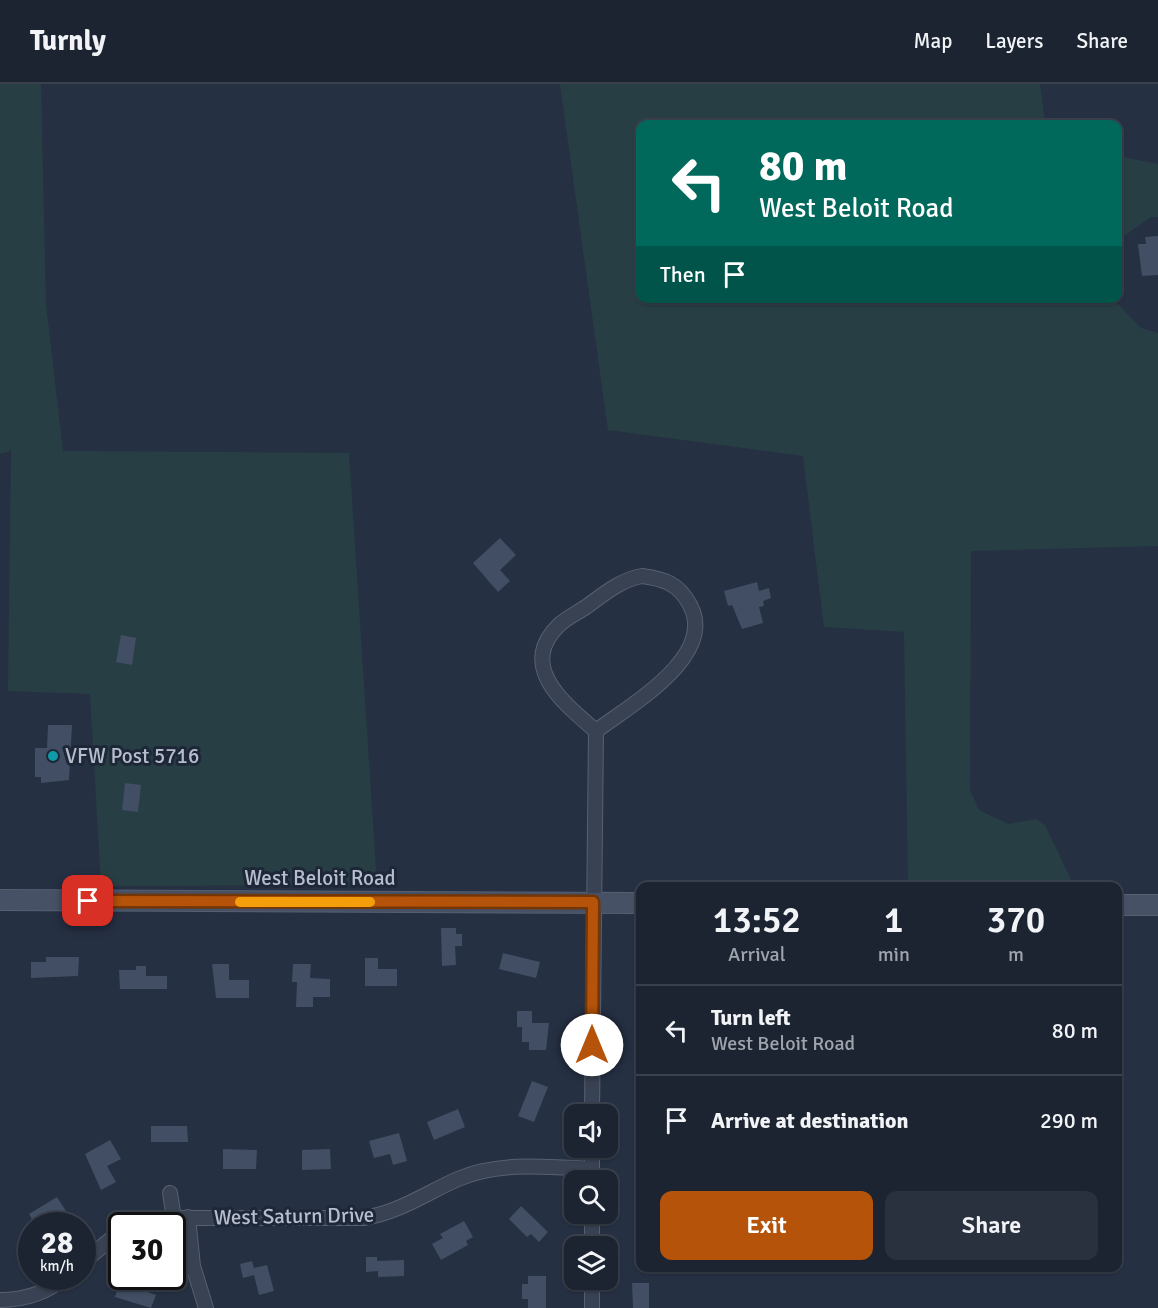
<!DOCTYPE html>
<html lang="en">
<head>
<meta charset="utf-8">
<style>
  :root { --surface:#1c2432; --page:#29303e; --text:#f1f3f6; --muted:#a0a4ac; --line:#3a414d; --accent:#b45309 }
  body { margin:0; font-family:Signika,sans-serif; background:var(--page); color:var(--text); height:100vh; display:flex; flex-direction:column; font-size:22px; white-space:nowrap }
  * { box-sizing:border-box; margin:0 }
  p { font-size:20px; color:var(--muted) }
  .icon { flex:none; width:33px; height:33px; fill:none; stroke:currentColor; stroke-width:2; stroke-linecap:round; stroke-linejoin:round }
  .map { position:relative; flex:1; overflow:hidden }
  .sheet { position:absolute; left:636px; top:798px; width:486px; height:390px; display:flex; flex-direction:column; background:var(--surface); border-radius:12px; box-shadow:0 2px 4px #0004,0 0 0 2px var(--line) }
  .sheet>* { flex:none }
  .hud { position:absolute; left:636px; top:36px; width:486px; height:183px; border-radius:12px; box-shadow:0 2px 4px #0004,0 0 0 2px var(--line); background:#00695c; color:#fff; overflow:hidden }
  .tools { position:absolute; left:564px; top:1020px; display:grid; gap:12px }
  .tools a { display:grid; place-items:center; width:54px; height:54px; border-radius:12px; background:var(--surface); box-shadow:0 2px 4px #0004,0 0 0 2px var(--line); font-size:30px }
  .speed { position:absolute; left:18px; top:1128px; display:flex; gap:12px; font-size:30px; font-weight:700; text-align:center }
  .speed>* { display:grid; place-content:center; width:78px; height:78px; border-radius:50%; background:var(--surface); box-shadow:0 2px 4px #0004,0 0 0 2px var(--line); line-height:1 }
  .speed small { font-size:15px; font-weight:400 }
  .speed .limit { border:3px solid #111; border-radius:9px; background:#fff; color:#111 }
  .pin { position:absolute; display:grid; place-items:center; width:51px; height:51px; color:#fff; margin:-26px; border-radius:12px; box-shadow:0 3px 9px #0006 }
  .me { position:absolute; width:66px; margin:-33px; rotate:0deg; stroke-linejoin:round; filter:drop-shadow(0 0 4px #0008) }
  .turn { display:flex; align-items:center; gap:21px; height:126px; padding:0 24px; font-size:27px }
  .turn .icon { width:78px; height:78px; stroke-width:2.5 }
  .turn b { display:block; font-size:42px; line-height:51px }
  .then { display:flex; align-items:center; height:57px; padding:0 24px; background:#0003; gap:12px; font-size:22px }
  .eta { display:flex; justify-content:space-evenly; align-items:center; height:102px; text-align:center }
  .eta b { font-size:36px; font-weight:600; line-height:42px }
  .action { display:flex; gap:12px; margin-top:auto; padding:12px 24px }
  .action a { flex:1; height:69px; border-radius:12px; background:var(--accent); color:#fff; font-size:24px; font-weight:600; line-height:69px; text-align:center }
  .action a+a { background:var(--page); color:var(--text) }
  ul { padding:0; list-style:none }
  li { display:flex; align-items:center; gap:18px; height:90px; padding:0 24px; border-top:2px solid var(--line) }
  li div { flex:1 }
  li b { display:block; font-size:22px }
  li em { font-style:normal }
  header { display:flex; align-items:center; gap:36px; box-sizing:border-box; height:84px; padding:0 30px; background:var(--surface); border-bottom:2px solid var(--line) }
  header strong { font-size:28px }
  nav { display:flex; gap:33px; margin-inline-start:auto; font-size:21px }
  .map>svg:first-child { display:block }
</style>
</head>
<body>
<header>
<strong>Turnly</strong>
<nav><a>Map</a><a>Layers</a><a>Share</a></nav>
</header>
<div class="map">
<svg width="1158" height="1224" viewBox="0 0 1158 1224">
  <rect width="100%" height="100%" fill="#253043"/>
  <g fill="#273f44">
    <path d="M0,0H41L46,220L63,367L349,369L377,801L101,802L90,610L8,607L11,367L0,370Z"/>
    <path d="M560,0H1040L1045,40H640V214L1113,215L1141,244L1158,249V462L971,467L970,706L979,726L1008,740L1037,735L1045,741L1074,802H908L904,548L824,543L803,372L608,346Z"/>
    <path d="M1118,72L1158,80V133H1151L1118,156Z"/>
  </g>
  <g fill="#414e63">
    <path d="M1158,152V191L1142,192L1138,160H1146L1145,153Z"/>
    <path d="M500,454L516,471L500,486L510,497L498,508L473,479Z"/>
    <path d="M757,498L759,507L769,504L771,514L763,517L764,522L759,523L763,539L742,545L732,521L728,522L724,507Z"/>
    <path d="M121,551L136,554L132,581L116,578Z"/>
    <path d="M48,641H72L69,696L41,699V693H35V664H47Z"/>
    <path d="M125,699L141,701L138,728L122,726Z"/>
    <path d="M441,844H456V850H462V862H455L456,881L442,882Z"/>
    <path d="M503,869L540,878L536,894L499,885Z"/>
    <path d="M46,873H79L78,892L31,894V878H46Z"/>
    <path d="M365,874H378V885H397V902H365Z"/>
    <path d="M212,880H229V896H249V914H216Z"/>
    <path d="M293,880H311L310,894L330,895V913H313V923H296L297,898H292Z"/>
    <path d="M136,882H146V892H167V905H120L119,886H136Z"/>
    <path d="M517,927H532V939H549L546,966H529V958H522V943H517Z"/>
    <path d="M532,997L548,1003L534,1038L518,1032Z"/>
    <path d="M458,1025L465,1043L434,1056L427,1038Z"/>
    <path d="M151,1042H187L188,1058H151Z"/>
    <path d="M399,1049L407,1077L393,1081L390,1070L374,1074L369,1057Z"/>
    <path d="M110,1056L121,1075L107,1082L116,1098L101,1106L85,1070Z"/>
    <path d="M223,1065L257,1066L256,1085H223Z"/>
    <path d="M330,1065L331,1085L302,1086V1066Z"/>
    <path d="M57,1113L66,1127L42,1142H36L29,1130Z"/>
    <path d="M521,1122L548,1148L539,1158L531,1150L527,1153L509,1135Z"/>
    <path d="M464,1137L473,1153L466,1157L468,1161L441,1176L432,1160L443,1154L440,1150Z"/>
    <path d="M366,1173H377V1177L404,1176V1192L378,1193V1187L366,1188Z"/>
    <path d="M252,1177L254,1184L267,1181L274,1207L259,1211L254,1191L243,1194L240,1180Z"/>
    <path d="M528,1192H546V1224H528V1215H522V1200H528Z"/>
    <path d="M120,1198L156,1211L151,1224L115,1213Z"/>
    <path d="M632,1199H649V1224H633Z"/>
  </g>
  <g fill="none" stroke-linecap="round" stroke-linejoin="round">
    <g stroke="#576070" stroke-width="16">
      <g id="minor">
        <path d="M642,492C665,495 679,500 690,521C718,572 629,622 596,647C566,621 516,583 559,541C566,534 577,529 586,523C604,510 620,496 642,492Z"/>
        <path d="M592,1030L596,647"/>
        <path d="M592,1096V1064"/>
        <path d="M170,1109L174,1134"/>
        <path d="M188,1133L193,1182L206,1224"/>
        <path d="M132,1142L174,1134H364C400,1128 426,1109 458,1095C499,1077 550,1083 592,1085"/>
        <path d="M592,1162V1130"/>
        <path d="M82,1179L122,1146"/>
        <path d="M0,1216C26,1216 47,1209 67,1192"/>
        <path d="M592,1224V1196"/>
      </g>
    </g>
    <g stroke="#576070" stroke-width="22">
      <g id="secondary">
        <path d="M0,816L640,819"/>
        <path d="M1118,821H1158"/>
      </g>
    </g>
    <use href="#minor" stroke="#394253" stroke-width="14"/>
    <use href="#secondary" stroke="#475166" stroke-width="20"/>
  </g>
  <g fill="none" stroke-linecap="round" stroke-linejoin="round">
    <g stroke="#753606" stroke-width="15">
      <path id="route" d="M88,817L593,818L592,961"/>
    </g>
    <use href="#route" stroke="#b45309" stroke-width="10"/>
    <path stroke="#f59e0b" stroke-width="10" d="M240,818H370"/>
  </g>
  <circle fill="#0f9aa8" stroke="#1e2738" stroke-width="2" cx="53" cy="672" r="6"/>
  <g text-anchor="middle" stroke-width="6" stroke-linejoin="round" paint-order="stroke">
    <g font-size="21" fill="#b6becd" stroke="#1e2738" text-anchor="start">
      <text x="65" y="679">VFW Post 5716</text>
    </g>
    <g font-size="21" fill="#b6becd" stroke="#1e2738">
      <text x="320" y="801">West Beloit Road</text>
      <text transform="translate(294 1132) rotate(-1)" y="7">West Saturn Drive</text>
    </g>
  </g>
</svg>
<div class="tools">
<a><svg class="icon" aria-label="sound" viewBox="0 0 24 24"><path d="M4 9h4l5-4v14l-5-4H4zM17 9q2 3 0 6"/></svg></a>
<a><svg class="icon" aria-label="search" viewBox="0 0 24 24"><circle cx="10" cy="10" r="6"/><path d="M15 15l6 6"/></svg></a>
<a><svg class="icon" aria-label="layers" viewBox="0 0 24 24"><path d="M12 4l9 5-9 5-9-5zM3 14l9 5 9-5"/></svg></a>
</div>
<div class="speed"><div>28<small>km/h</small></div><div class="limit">30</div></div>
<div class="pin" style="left:88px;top:817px;background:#d93025"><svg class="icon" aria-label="arrive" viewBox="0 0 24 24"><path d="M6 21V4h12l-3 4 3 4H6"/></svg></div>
<svg class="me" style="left:592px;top:961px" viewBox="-20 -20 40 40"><circle r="19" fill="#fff"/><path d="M0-13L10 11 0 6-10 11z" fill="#b45309"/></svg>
<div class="hud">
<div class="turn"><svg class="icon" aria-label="left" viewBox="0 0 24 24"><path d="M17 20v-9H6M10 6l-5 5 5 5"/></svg><div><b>80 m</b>West Beloit Road</div></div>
<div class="then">Then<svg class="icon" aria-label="arrive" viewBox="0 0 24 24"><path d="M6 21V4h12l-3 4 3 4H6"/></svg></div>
</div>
<section class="sheet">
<div class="eta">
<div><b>13:52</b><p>Arrival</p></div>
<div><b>1</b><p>min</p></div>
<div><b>370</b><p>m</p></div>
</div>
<ul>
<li><svg class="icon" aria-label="left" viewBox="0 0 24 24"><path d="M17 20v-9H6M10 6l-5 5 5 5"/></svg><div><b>Turn left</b><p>West Beloit Road</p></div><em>80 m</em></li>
<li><svg class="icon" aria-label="arrive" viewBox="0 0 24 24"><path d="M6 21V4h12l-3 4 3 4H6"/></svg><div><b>Arrive at destination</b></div><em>290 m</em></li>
</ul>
<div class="action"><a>Exit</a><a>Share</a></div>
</section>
</div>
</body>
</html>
